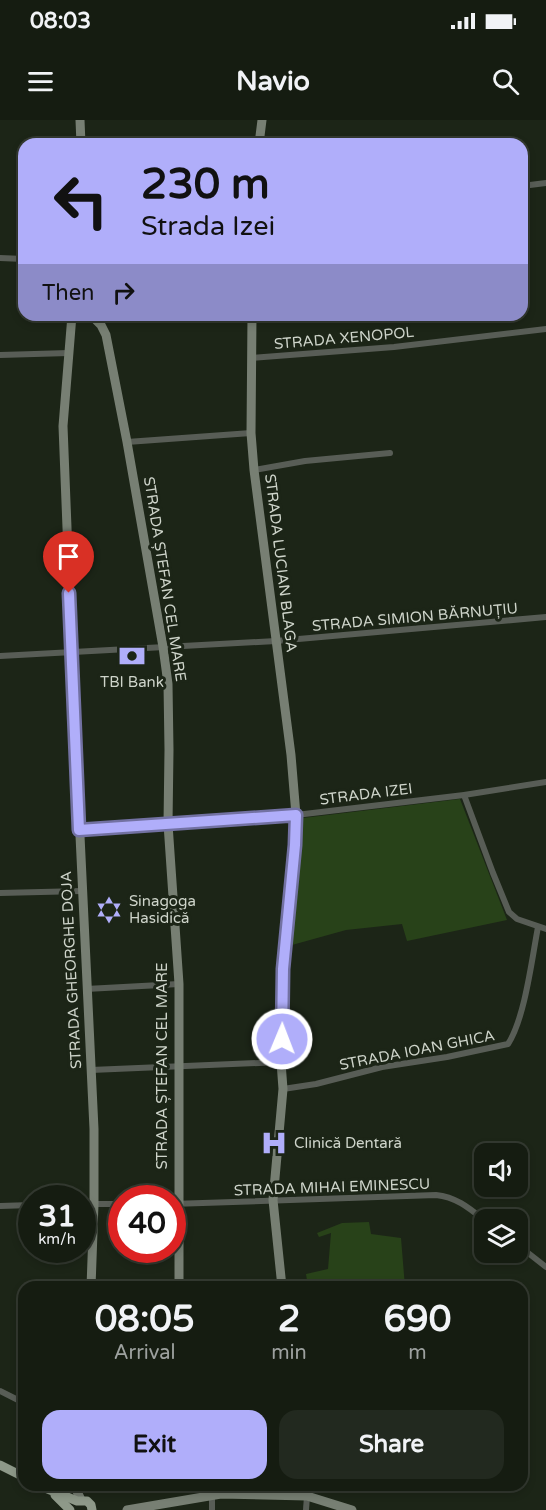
<!DOCTYPE html>
<html lang="en">
<head>
<meta charset="utf-8">
<style>
  :root { --surface:#151c11; --page:#22291f; --text:#f1f3f6; --muted:#9da19f; --line:#343a31; --accent:#b0aefa }
  body { margin:0; font-family:"Varela Round",sans-serif; background:var(--page); color:var(--text); height:100vh; display:flex; flex-direction:column; font-size:22px; white-space:nowrap }
  * { box-sizing:border-box; margin:0 }
  p { font-size:20px; color:var(--muted) }
  .icon { flex:none; width:33px; height:33px; fill:none; stroke:currentColor; stroke-width:2; stroke-linecap:round; stroke-linejoin:round }
  .map { position:relative; flex:1; overflow:hidden }
  .side { position:absolute; left:18px; top:1161px; width:510px; height:210px; display:flex; flex-direction:column; background:var(--surface); border-radius:18px; box-shadow:0 3px 9px #0003,0 0 0 2px var(--line) }
  .side>* { flex:none }
  .guide { position:absolute; left:18px; top:18px; width:510px; height:183px; border-radius:18px; box-shadow:0 3px 9px #0003,0 0 0 2px var(--line); background:#b0aefa; color:#111; overflow:hidden }
  .tools { position:absolute; left:474px; top:1023px; display:grid; gap:12px }
  .tools a { display:grid; place-items:center; width:54px; height:54px; border-radius:12px; background:var(--surface); box-shadow:0 3px 9px #0003,0 0 0 2px var(--line); font-size:30px }
  .speed { position:absolute; left:18px; top:1065px; display:flex; gap:12px; font-size:30px; font-weight:700; text-align:center }
  .speed>* { display:grid; place-content:center; width:78px; height:78px; border-radius:50%; background:var(--surface); box-shadow:0 3px 9px #0003,0 0 0 2px var(--line); line-height:1 }
  .speed small { font-size:15px; font-weight:400 }
  .speed .limit { border:9px solid #d22; background:#fff; color:#111 }
  .pin { position:absolute; display:grid; place-items:center; width:51px; height:51px; color:#fff; margin:-62px -26px; border-radius:50% 50% 50% 0; rotate:-45deg; box-shadow:0 0 6px #0007 }
  .pin .icon { rotate:45deg }
  .me { position:absolute; width:66px; margin:-33px; rotate:1deg; stroke-linejoin:round; filter:drop-shadow(0 0 4px #0008) }
  .turn { display:flex; align-items:center; gap:21px; height:126px; padding:0 24px; font-size:27px }
  .turn .icon { width:78px; height:78px; stroke-width:2.5 }
  .turn b { display:block; font-size:42px; line-height:51px }
  .then { display:flex; align-items:center; height:57px; padding:0 24px; background:#0003; gap:12px; font-size:22px }
  .eta { display:flex; justify-content:space-evenly; align-items:center; height:102px; text-align:center }
  .eta b { font-size:36px; font-weight:800; line-height:42px }
  .button { display:flex; gap:12px; margin-top:auto; padding:12px 24px }
  .button a { flex:1; height:69px; border-radius:18px; background:var(--accent); color:#111; font-size:24px; font-weight:800; line-height:69px; text-align:center }
  .button a+a { background:var(--page); color:var(--text) }
  .status { display:flex; justify-content:space-between; align-items:center; height:42px; padding:0 30px; background:var(--surface); direction:ltr }
  .status svg { height:16px; fill:currentColor }
  header { display:flex; justify-content:space-between; align-items:center; height:78px; padding:0 24px; background:var(--surface); font-size:27px; font-weight:800 }
  .map>svg:first-child { display:block }
</style>
</head>
<body>
<div class="status"><b>08:03</b><svg viewBox="0 0 49 12"><path d="M0 12V9h3v3zM5 12V6h3v6zM10 12V3h3v9zM15 12V0h3v12zM26 1h20v11H26zM47 4h2v5h-2z"/></svg></div>
<header><svg class="icon" aria-label="menu" viewBox="0 0 24 24"><path d="M4 6h16M4 12h16M4 18h16"/></svg>Navio<svg class="icon" aria-label="search" viewBox="0 0 24 24"><circle cx="10" cy="10" r="6"/><path d="M15 15l6 6"/></svg></header>
<div class="map">
<svg width="546" height="1390" viewBox="0 0 546 1390">
  <rect width="100%" height="100%" fill="#1c2517"/>
  <g fill="#284219">
    <path d="M460,679L507,800L407,821L402,804L346,810L292,825L303,698Z"/>
    <path d="M369,1102L371,1114L401,1118L405,1167H308L306,1154L328,1149L331,1113L319,1117L317,1113L342,1103Z"/>
  </g>
  <g fill="none" stroke-linecap="round" stroke-linejoin="round">
    <g stroke="#585d56" stroke-width="6">
      <path d="M522,66L546,63"/>
      <path d="M0,138L24,139"/>
      <path d="M0,235L69,233"/>
      <path d="M252,238L394,227L546,209"/>
      <path d="M127,322L251,313"/>
      <path d="M254,350L305,341L390,333"/>
      <path d="M0,536L276,521L546,497"/>
      <path d="M464,675L493,753L509,792L517,799L546,809"/>
      <path d="M79,710L296,695L464,675L546,662"/>
      <path d="M0,773L82,771"/>
      <path d="M86,869L179,864"/>
      <path d="M91,950L281,942"/>
      <path d="M283,969L316,964L382,947L447,937L508,924C525,898 532,838 538,807"/>
      <path d="M82,1084H122"/>
      <path d="M172,1084L436,1075C456,1077 469,1088 484,1100"/>
      <path d="M0,1086L32,1085"/>
      <path d="M518,1125L546,1147"/>
      <path d="M0,1271L24,1283"/>
      <path d="M212,1390V1375"/>
      <path d="M306,1390L307,1376"/>
    </g>
    <g stroke="#777f73" stroke-width="9">
      <path d="M80,0L81,24"/>
      <path d="M259,24L262,0"/>
      <path d="M72,195L63,306L75,611L94,1009V1084L91,1167"/>
      <path d="M91,195L101,205L106,215L127,322L163,527L168,564L169,630L168,704L179,864V1167"/>
      <path d="M252,195L251,313L254,350L291,635L296,695L295,725L283,849L281,942L283,969L273,1080L282,1167"/>
      <path d="M74,1365L81,1380"/>
      <path d="M127,1390L221,1374L307,1376L352,1390"/>
    </g>
    <g stroke="#8e9989" stroke-width="9">
      <path d="M0,1345L24,1357"/>
      <path d="M38,1365L77,1381H87L91,1385L92,1390"/>
      <path d="M55,1375L70,1390"/>
    </g>
  </g>
  <g fill="none" stroke-linecap="round" stroke-linejoin="round">
    <g stroke="#7271a2" stroke-width="15">
      <path id="route" d="M69,473L79,710L296,695L295,725L283,849L282,919"/>
    </g>
    <use href="#route" stroke="#b0aefa" stroke-width="10"/>
  </g>
  <defs>
    <g id="bank-bare" transform="scale(2.07)"><path d="M-6-4H6V4H-6ZM0-2.3a2.3 2.3 0 1 0 0 4.6a2.3 2.3 0 1 0 0-4.6Z" fill="#b0aefa" stroke="#1c2517" stroke-width="2.5" paint-order="stroke"/></g>
    <g id="synagogue-bare" transform="scale(2.07)"><path d="M0-6.5L5.6 3.2H-5.6ZM0 6.5L5.6-3.2H-5.6Z" fill="#b0aefa" stroke="#1c2517" stroke-width="2.5" paint-order="stroke"/></g>
    <g id="hospital-bare" transform="scale(2.07)"><path d="M-5-5h3v3.5h4V-5h3V5h-3V1.5h-4V5h-3Z" fill="#b0aefa" stroke="#1c2517" stroke-width="2.5" paint-order="stroke"/></g>
  </defs>
  <g fill-rule="evenodd">
    <use href="#bank-bare" x="132" y="536"/>
    <use href="#synagogue-bare" x="109" y="790"/>
    <use href="#hospital-bare" x="274" y="1023"/>
  </g>
  <g text-anchor="middle" stroke-width="6" stroke-linejoin="round" paint-order="stroke">
    <g font-size="15" fill="#ced4ca" stroke="#1c2517">
      <text transform="translate(344 218) rotate(-5)" y="5">STRADA XENOPOL</text>
      <text transform="translate(281 443) rotate(83)" y="5">STRADA LUCIAN BLAGA</text>
      <text transform="translate(165 459) rotate(81)" y="5">STRADA ȘTEFAN CEL MARE</text>
      <text transform="translate(415 497) rotate(-5)" y="5">STRADA SIMION BĂRNUȚIU</text>
      <text transform="translate(366 674) rotate(-7)" y="5">STRADA IZEI</text>
      <text transform="translate(71 850) rotate(-93)" y="5">STRADA GHEORGHE DOJA</text>
      <text transform="translate(417 930) rotate(-11)" y="5">STRADA IOAN GHICA</text>
      <text transform="translate(162 946) rotate(-90)" y="5">STRADA ȘTEFAN CEL MARE</text>
      <text transform="translate(332 1067) rotate(-2)" y="5">STRADA MIHAI EMINESCU</text>
    </g>
    <g font-size="15" fill="#ced4ca" stroke="#1c2517" text-anchor="start">
      <text x="132" y="567" text-anchor="middle">TBI Bank</text>
      <text x="129" y="786">Sinagoga<tspan x="129" dy="17">Hasidică</tspan></text>
      <text x="294" y="1028">Clinică Dentară</text>
    </g>
  </g>
</svg>
<div class="tools">
<a><svg class="icon" aria-label="sound" viewBox="0 0 24 24"><path d="M4 9h4l5-4v14l-5-4H4zM17 9q2 3 0 6"/></svg></a>
<a><svg class="icon" aria-label="layers" viewBox="0 0 24 24"><path d="M12 4l9 5-9 5-9-5zM3 14l9 5 9-5"/></svg></a>
</div>
<div class="speed"><div>31<small>km/h</small></div><div class="limit">40</div></div>
<div class="pin" style="left:69px;top:473px;background:#d93025"><svg class="icon" aria-label="arrive" viewBox="0 0 24 24"><path d="M6 21V4h12l-3 4 3 4H6"/></svg></div>
<svg class="me" style="left:282px;top:919px" viewBox="-20 -20 40 40"><circle r="17" fill="#b0aefa" stroke="#fff" stroke-width="3"/><path d="M0-11L8 9 0 5-8 9z" fill="#fff"/></svg>
<div class="guide">
<div class="turn"><svg class="icon" aria-label="left" viewBox="0 0 24 24"><path d="M17 20v-9H6M10 6l-5 5 5 5"/></svg><div><b>230 m</b>Strada Izei</div></div>
<div class="then">Then<svg class="icon" aria-label="right" viewBox="0 0 24 24"><path d="M7 20v-9h11M14 6l5 5-5 5"/></svg></div>
</div>
<section class="side">
<div class="eta">
<div><b>08:05</b><p>Arrival</p></div>
<div><b>2</b><p>min</p></div>
<div><b>690</b><p>m</p></div>
</div>
<div class="button"><a>Exit</a><a>Share</a></div>
</section>
</div>
</body>
</html>
